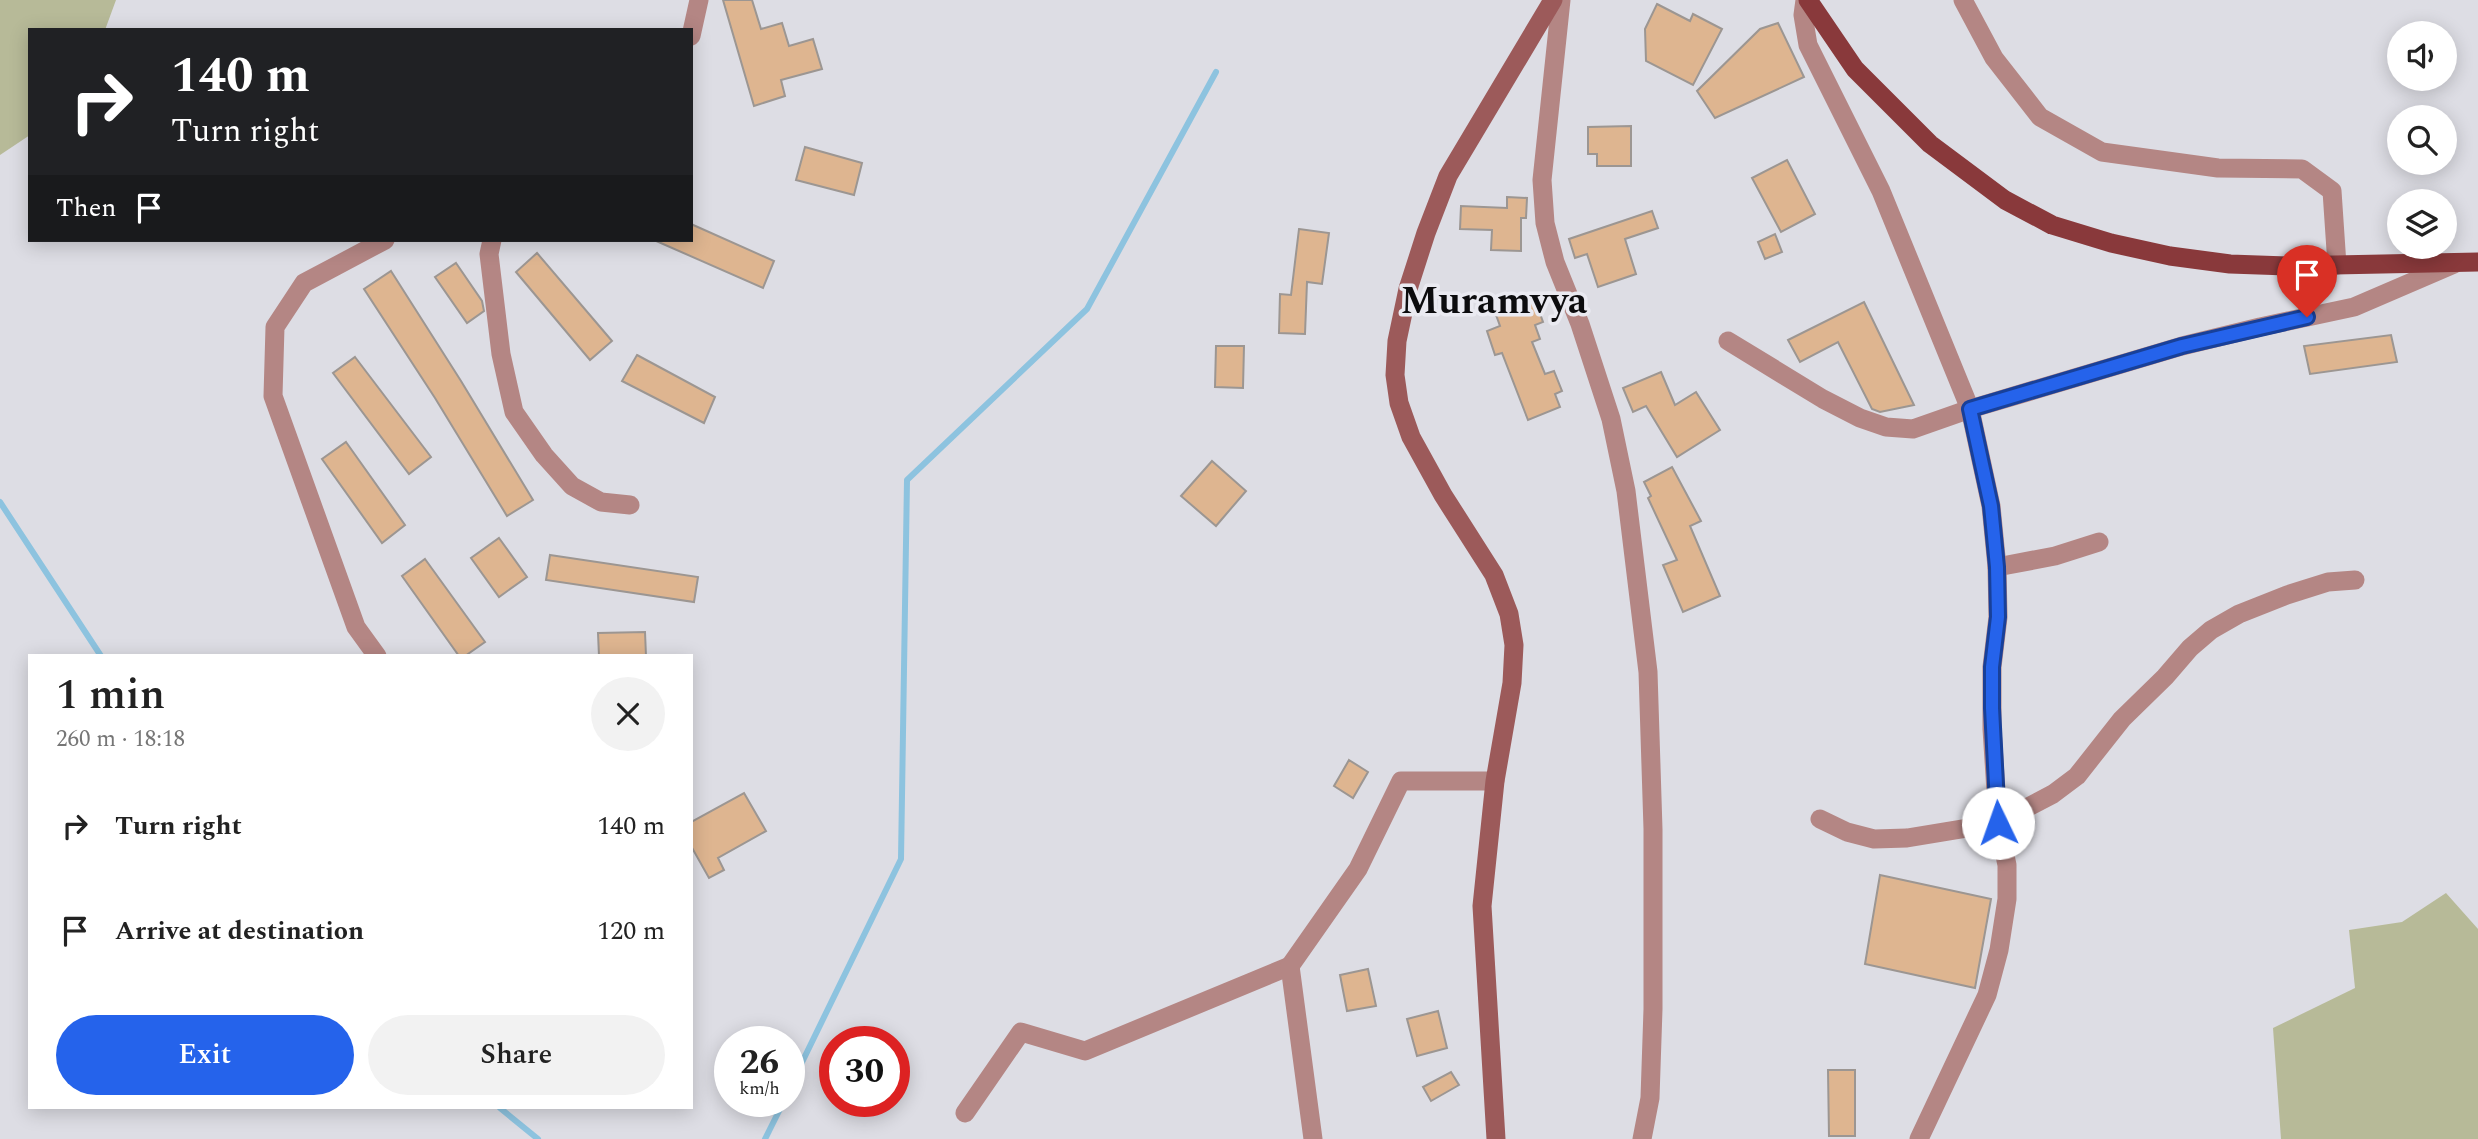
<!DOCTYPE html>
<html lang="en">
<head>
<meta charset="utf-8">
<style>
  :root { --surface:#fff; --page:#f2f2f2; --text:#222; --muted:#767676; --accent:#2563eb }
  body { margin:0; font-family:Spectral,serif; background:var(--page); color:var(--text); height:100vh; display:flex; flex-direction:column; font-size:26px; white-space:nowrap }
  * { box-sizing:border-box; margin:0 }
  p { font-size:23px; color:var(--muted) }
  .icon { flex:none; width:38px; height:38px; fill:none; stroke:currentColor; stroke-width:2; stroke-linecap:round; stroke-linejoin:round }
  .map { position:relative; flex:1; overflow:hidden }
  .details { position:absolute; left:28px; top:654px; width:665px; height:455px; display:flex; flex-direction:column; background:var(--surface); border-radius:0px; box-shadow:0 4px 18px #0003 }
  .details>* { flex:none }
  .banner { position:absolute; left:28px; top:28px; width:665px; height:214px; border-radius:0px; box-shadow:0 4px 18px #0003; background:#202124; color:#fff; overflow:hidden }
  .tools { position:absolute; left:2387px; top:21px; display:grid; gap:14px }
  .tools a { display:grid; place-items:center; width:70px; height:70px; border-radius:50%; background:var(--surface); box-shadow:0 4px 18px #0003; font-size:35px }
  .speed { position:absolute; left:714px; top:1026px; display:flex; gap:14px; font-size:35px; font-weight:700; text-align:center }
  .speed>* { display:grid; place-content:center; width:91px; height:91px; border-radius:50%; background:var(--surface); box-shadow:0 4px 18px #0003; line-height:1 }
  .speed small { font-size:18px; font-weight:400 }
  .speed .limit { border:10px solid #d22; background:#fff; color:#111 }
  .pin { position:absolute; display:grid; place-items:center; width:60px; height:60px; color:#fff; margin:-72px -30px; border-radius:50% 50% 50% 0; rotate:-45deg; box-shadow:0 0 7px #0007 }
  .pin .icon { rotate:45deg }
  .me { position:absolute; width:77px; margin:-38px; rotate:357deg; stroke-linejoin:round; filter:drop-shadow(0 0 5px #0008) }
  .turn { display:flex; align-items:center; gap:24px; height:147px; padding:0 28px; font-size:32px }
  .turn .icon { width:91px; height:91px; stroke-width:2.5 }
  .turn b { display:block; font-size:49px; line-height:60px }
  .then { display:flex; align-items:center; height:66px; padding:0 28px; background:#0003; gap:14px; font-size:26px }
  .round { display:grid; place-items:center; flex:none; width:74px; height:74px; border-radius:37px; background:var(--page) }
  .overview { display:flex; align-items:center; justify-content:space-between; height:119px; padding:0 28px }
  h1 { font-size:42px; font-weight:600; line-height:52px }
  .button { display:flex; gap:14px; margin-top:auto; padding:14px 28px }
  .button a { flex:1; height:80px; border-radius:42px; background:var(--accent); color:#fff; font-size:28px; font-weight:600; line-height:80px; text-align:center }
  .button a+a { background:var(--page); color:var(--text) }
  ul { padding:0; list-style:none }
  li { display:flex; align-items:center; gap:21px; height:105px; padding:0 28px }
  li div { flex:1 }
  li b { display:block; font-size:26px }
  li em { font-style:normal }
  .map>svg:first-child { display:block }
</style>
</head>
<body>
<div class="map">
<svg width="2478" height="1139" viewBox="0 0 2478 1139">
  <rect width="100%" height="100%" fill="#dddde4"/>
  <g fill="#b7ba98">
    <path d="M0,0H116L105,30H30V135L0,155Z"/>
    <path d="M2446,893L2478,929V1139H2281L2273,1028L2355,988L2349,930L2402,922Z"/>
  </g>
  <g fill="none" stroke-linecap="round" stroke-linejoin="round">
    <g stroke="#8dc3df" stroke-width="6">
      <path d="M0,502L101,656"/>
      <path d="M789,1089L901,859L907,480L1087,309L1216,72"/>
      <path d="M500,1108L538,1139"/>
      <path d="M765,1139L784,1101"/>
    </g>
  </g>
  <g fill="#deb590" stroke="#9c9692" stroke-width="2">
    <path d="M723,0H752L761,29L782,23L789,46L813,39L822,69L781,80L785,96L754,106Z"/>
    <path d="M1657,4L1690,21L1693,14L1722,29L1693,85L1646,61L1645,29Z"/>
    <path d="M1778,23L1804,77L1715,118L1697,91L1760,29Z"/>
    <path d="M1631,126V166H1597V154H1588V127Z"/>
    <path d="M805,147L862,163L854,195L796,180Z"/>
    <path d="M1787,160L1815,214L1781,232L1752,178Z"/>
    <path d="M1507,197L1527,198L1526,218H1521V251L1491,250L1492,230L1460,229L1461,206L1507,208Z"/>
    <path d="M1652,211L1658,228L1625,239L1636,274L1598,287L1587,254L1575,258L1569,239Z"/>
    <path d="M691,224L774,261L763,288L654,240H691Z"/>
    <path d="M1299,229L1329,233L1322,284L1307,282L1305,334L1279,333L1280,294L1291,295Z"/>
    <path d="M1775,234L1782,252L1765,259L1758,242Z"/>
    <path d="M537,253L612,341L590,360L516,272Z"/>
    <path d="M456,263L482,301L484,311L467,323L435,277Z"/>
    <path d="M391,271L461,381L533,500L507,516L435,398L364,289Z"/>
    <path d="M1534,297L1543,322L1535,325L1540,339L1532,342L1545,374L1554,371L1562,391L1555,394L1560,407L1528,420L1502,353L1495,355L1487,331L1500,326L1495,312Z"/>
    <path d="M1864,302L1914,405L1880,412L1872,409L1838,342L1800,362L1788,340Z"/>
    <path d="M2391,335L2397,362L2310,374L2304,346Z"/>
    <path d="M1216,346H1244L1243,388L1215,387Z"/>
    <path d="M637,355L715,397L704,423L622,381Z"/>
    <path d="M355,357L431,457L409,474L333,373Z"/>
    <path d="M1661,372L1675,405L1696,392L1720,430L1677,457L1646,406L1633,412L1623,388Z"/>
    <path d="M346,442L405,525L382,543L322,459Z"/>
    <path d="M1212,461L1246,491L1216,526L1181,496Z"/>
    <path d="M1672,467L1701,521L1690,526L1720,596L1683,612L1663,565L1677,560L1648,498L1651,496L1644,482Z"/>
    <path d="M499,538L527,577L499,597L471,558Z"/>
    <path d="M550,555L698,577L694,602L546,580Z"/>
    <path d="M425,559L485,642L465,656H459L402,576Z"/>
    <path d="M645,632L646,656H599L598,633Z"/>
    <path d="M1349,760L1368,772L1353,798L1334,786Z"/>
    <path d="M744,793L766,831L718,858L724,870L709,878L691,846V822Z"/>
    <path d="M1880,875L1991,899L1975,988L1865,964Z"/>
    <path d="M1368,969L1376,1006L1347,1011L1340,975Z"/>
    <path d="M1438,1011L1447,1048L1417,1056L1407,1019Z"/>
    <path d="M1828,1070H1855V1136H1829Z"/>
    <path d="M1451,1072L1459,1085L1431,1101L1423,1087Z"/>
  </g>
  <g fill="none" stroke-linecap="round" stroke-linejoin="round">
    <g stroke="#b48684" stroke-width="19">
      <path d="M1561,0L1542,180L1545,223L1555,262L1580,324L1611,419L1626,491L1648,672L1653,829V1009L1650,1098L1642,1139"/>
      <path d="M1805,0L1803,15L1808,45L1881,191L1970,409L1991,506L1997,567L1998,617L1992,667V729L1998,823L2007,865V899L1999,950L1987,995L1919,1139"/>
      <path d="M1963,0L1994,58L2040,117L2102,152L2218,168L2302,169L2332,191L2337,265"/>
      <path d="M691,36L699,0"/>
      <path d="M492,240L489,254L501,354L514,412L544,455L572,486L601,502L630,505"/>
      <path d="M1728,341L1823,399L1860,418L1886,427L1913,429L1970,409L2182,346L2260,327L2354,307L2454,264"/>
      <path d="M1997,567L2055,556L2099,542"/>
      <path d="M377,656L356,627L273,396L275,327L304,283L385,240"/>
      <path d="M1820,819L1847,832L1874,839L1907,838L1998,823L2053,794L2077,776L2122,719L2165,677L2190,648L2211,630L2239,614L2287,595L2328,582L2355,580"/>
      <path d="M965,1113L1021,1032L1085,1051L1290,966"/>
      <path d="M1313,1139L1290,966L1358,869L1401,781H1495"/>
    </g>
    <path stroke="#9c5a5a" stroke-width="19" d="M1496,1139L1482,906L1495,781L1512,683L1514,645L1509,614L1494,575L1443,495L1411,437L1399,403L1395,375L1397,341L1408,289L1426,233L1448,176L1553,0"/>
    <path stroke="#89393b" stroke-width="19" d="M1808,0L1855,69L1930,144L2005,200L2052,225L2111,243L2170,256L2230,264L2287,266L2478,262"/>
  </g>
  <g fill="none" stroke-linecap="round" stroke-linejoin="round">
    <g stroke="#184099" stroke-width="18">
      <path id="route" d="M1998,823L1992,708V667L1998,617L1997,567L1991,506L1970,409L2182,346L2307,317"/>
    </g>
    <use href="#route" stroke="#2563eb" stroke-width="12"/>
  </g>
  <g text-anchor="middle" stroke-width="7" stroke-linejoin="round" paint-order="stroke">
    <g font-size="38" font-weight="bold" fill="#0c0c0e" stroke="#eaeaf1">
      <text x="1494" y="313">Muramvya</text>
    </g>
  </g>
</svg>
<div class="tools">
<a><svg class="icon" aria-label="sound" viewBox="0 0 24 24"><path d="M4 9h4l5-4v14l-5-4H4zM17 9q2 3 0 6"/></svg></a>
<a><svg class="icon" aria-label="search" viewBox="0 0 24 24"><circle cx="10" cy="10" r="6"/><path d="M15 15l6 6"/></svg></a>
<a><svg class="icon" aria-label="layers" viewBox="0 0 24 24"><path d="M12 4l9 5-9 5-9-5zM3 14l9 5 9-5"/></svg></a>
</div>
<div class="speed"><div>26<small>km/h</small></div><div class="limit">30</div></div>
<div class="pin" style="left:2307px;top:317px;background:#d93025"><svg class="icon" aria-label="arrive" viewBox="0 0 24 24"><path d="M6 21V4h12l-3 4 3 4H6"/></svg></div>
<svg class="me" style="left:1998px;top:823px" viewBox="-20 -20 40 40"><circle r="19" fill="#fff"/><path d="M0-13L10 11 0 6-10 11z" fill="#2563eb"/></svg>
<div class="banner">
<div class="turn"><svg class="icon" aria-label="right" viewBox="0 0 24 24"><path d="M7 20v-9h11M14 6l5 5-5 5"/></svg><div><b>140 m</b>Turn right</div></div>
<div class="then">Then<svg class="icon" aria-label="arrive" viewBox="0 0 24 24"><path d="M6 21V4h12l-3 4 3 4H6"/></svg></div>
</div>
<section class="details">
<div class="overview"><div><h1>1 min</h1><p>260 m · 18:18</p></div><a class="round"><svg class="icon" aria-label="close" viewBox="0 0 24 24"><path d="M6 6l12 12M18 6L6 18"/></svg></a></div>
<ul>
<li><svg class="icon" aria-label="right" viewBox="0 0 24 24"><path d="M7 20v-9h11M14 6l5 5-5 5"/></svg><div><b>Turn right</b></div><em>140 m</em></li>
<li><svg class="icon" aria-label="arrive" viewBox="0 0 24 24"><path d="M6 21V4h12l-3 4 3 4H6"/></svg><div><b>Arrive at destination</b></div><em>120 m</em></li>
</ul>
<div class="button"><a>Exit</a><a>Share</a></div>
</section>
</div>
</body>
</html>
